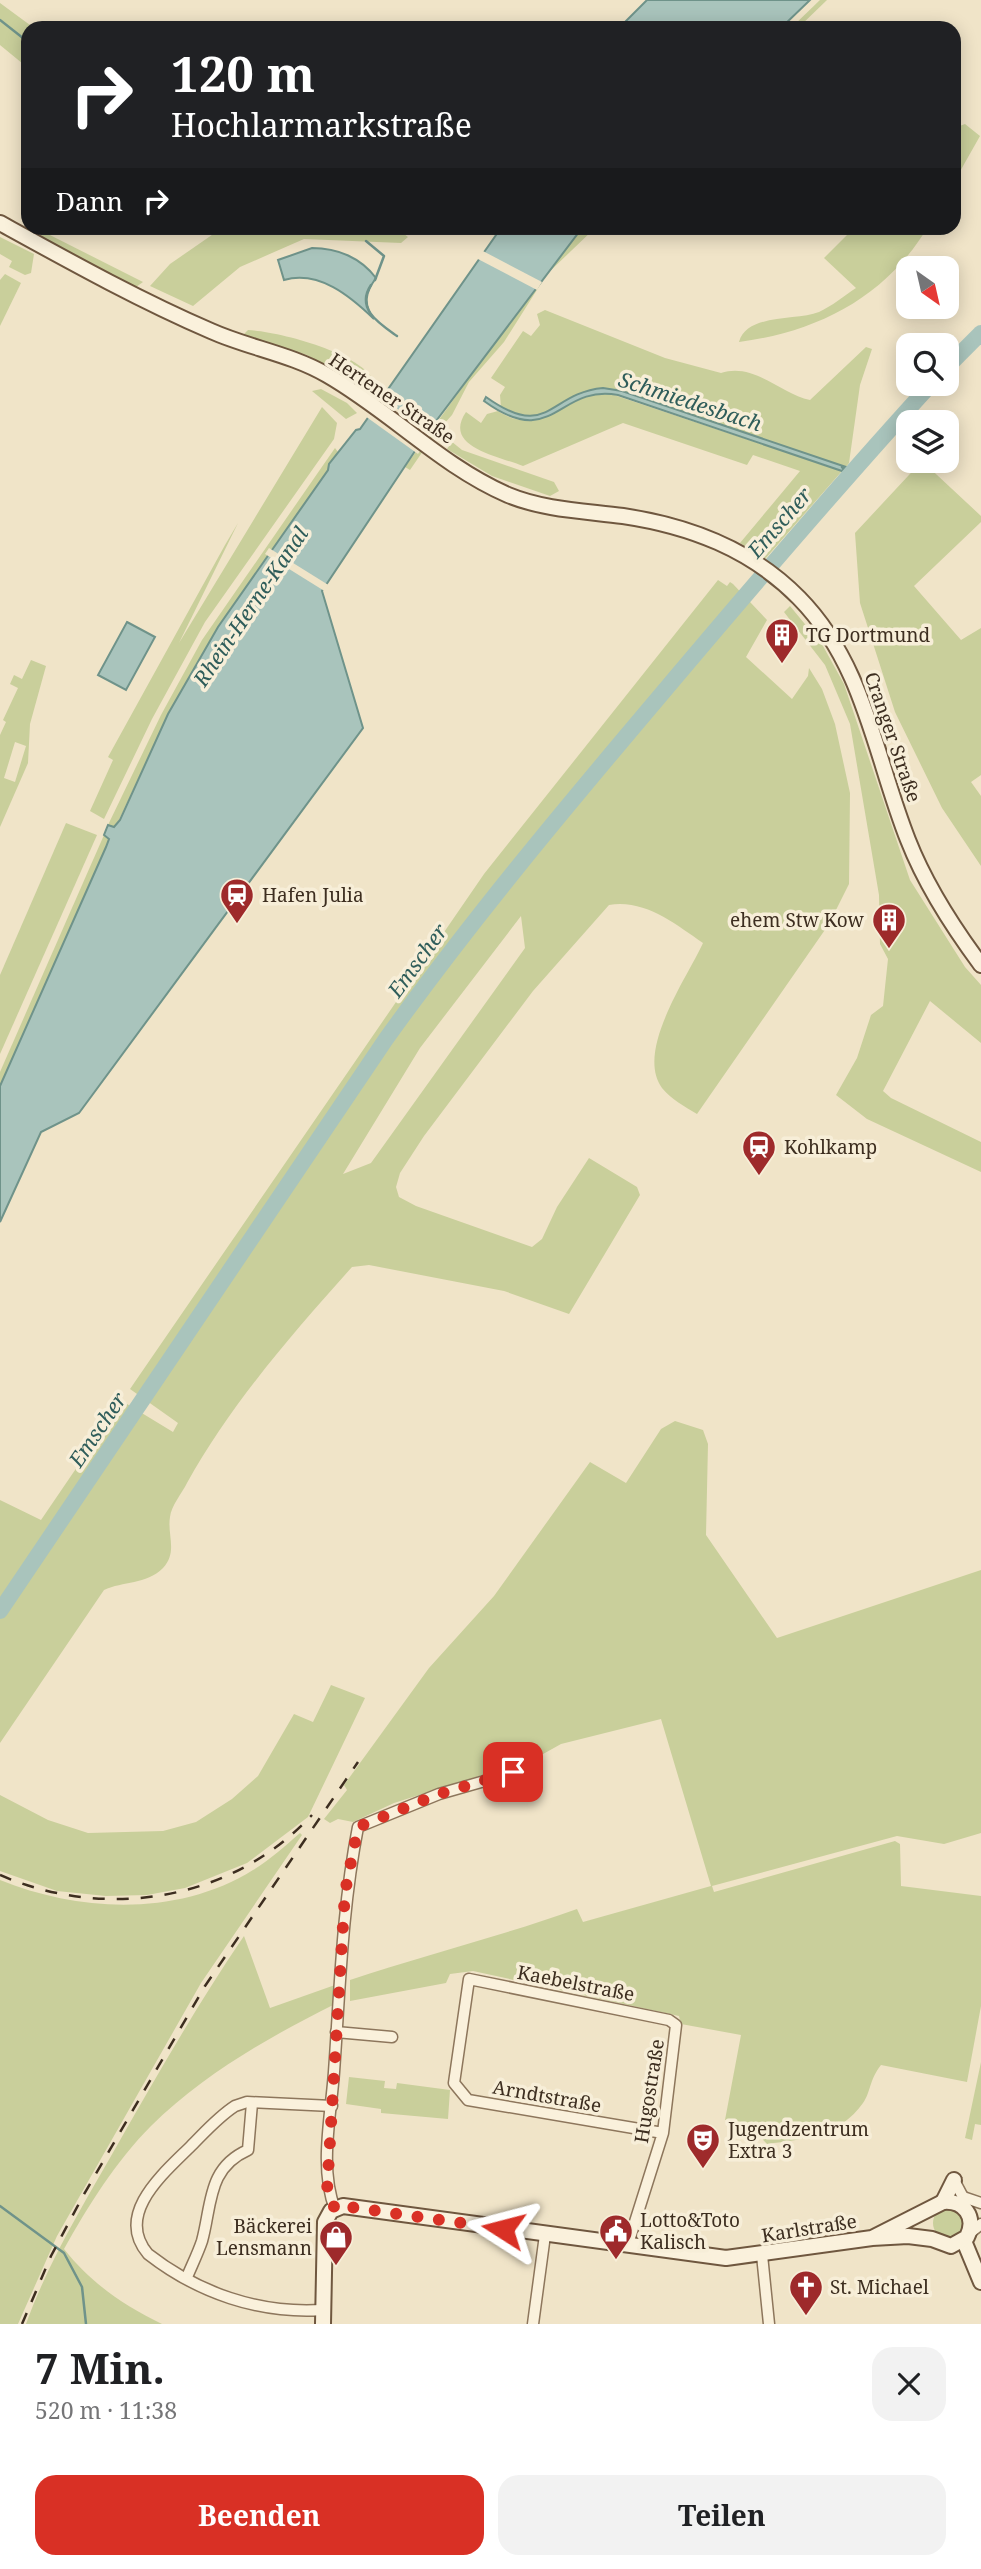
<!DOCTYPE html>
<html lang="de">
<head>
<meta charset="utf-8">
<style>
  :root { --surface:#fff; --page:#f2f2f2; --text:#202124; --muted:#757577; --accent:#d93025 }
  body { margin:0; font-family:"Noto Serif",serif; background:var(--page); color:var(--text); height:100vh; display:flex; flex-direction:column; font-size:26px; white-space:nowrap }
  * { box-sizing:border-box; margin:0 }
  p { font-size:23px; color:var(--muted) }
  .icon { flex:none; width:38px; height:38px; fill:none; stroke:currentColor; stroke-width:2; stroke-linecap:round; stroke-linejoin:round }
  .map { position:relative; height:2324px; overflow:hidden }
  .sheet { display:flex; flex-direction:column; background:var(--surface); flex:1 }
  .sheet>* { flex:none }
  .hud { position:absolute; left:21px; top:21px; width:940px; height:214px; border-radius:21px; box-shadow:0 4px 18px #0003; background:#202124; color:#fff; overflow:hidden }
  .needle { width:46px; rotate:146deg }
  .controls { position:absolute; left:896px; top:256px; display:grid; gap:14px }
  .controls a { display:grid; place-items:center; width:63px; height:63px; border-radius:14px; background:var(--surface); box-shadow:0 4px 18px #0003; font-size:35px }
  .pin { position:absolute; display:grid; place-items:center; width:60px; height:60px; color:#fff; margin:-30px; border-radius:14px; box-shadow:0 4px 10px #0006 }
  .me { position:absolute; width:77px; margin:-38px; rotate:279deg; stroke-linejoin:round; filter:drop-shadow(0 0 5px #0008) }
  .turn { display:flex; align-items:center; gap:24px; height:147px; padding:0 35px; font-size:32px }
  .turn .icon { width:91px; height:91px; stroke-width:2.5 }
  .turn b { display:block; font-size:49px; line-height:60px }
  .then { display:flex; align-items:center; height:66px; padding:0 35px; background:#0003; gap:14px; font-size:26px }
  .round { display:grid; place-items:center; flex:none; width:74px; height:74px; border-radius:21px; background:var(--page) }
  .overview { display:flex; align-items:center; justify-content:space-between; height:119px; padding:0 35px }
  h1 { font-size:42px; font-weight:700; line-height:52px }
  .action { display:flex; gap:14px; margin-top:auto; padding:14px 35px }
  .action a { flex:1; height:80px; border-radius:21px; background:var(--accent); color:#fff; font-size:28px; font-weight:700; line-height:80px; text-align:center }
  .action a+a { background:var(--page); color:var(--text) }
  .map>svg:first-child { display:block }
</style>
</head>
<body>
<div class="map">
<svg width="981" height="2324" viewBox="0 0 981 2324">
  <rect width="100%" height="100%" fill="#f0e4c8"/>
  <g fill="#c9cf9b" fill-rule="evenodd">
    <path d="M820,0H827L798,28H791Z"/>
    <path d="M0,3L34,28H28V68L0,45Z"/>
    <path d="M965,124L980,136L954,182V163L958,151L954,148V128Z"/>
    <path d="M222,228H396L408,237L401,243L304,239L240,267L193,306L150,286L170,264Z"/>
    <path d="M582,228H595L547,274L504,342L469,382L452,415L434,435L410,470L405,467L543,275Z"/>
    <path d="M854,228H927C886,297 817,332 739,342C747,313 797,321 819,312C832,306 844,296 856,288L824,258Z"/>
    <path d="M38,229L143,282L136,287L44,241Z"/>
    <path d="M0,237L34,254L31,273L25,275L9,267L12,261L0,254Z"/>
    <path d="M5,274L21,283L0,326V280Z"/>
    <path d="M545,310L665,358L721,373C754,362 781,394 810,400L866,347L872,349L860,385L849,463L846,467L611,389C571,387 541,434 501,408L500,395L505,387L491,378L523,331L531,336L540,325L537,314Z"/>
    <path d="M248,330C277,331 369,354 376,386L373,391L307,355L243,335Z"/>
    <path d="M321,389L347,403L357,413L346,419L312,391Z"/>
    <path d="M608,393L842,471L765,559L740,543L800,471L753,455L747,465L623,423L523,466C498,456 442,447 466,412L481,423L487,414L498,411C540,439 567,393 608,393Z"/>
    <path d="M322,407L337,423L334,439L205,622L152,719L104,819L90,811L113,760L108,757L225,545L238,523L179,643Z"/>
    <path d="M446,437L462,450L554,482L559,491L550,496L492,476L447,449L449,446L439,438Z"/>
    <path d="M335,448L338,452L328,470L218,627L168,714L119,820L114,827L108,825L161,715L202,640Z"/>
    <path d="M922,461L981,516V522L914,586L961,640L981,628V775L971,782L981,796V866L942,808L895,712L860,603L855,533Z"/>
    <path d="M718,580L727,586L730,582L733,584L767,620L746,657L792,699L808,676L809,668L822,689L835,724L850,793L849,884L829,924L697,1114C685,1107 671,1099 662,1088C635,1051 687,978 703,943C675,924 645,899 609,905L533,991L424,1136L400,1173L396,1187L399,1197L416,1206L532,1247L542,1239L557,1207L589,1158L637,1187L640,1195L569,1314L504,1291L369,1265L352,1267C292,1334 231,1404 187,1483C182,1493 171,1506 170,1517C167,1535 178,1552 163,1568C146,1585 123,1581 104,1590L0,1743V1500L41,1520L122,1401L173,1432L178,1423L130,1389L484,874ZM521,916L525,948L371,1163L343,1174L420,1048Z"/>
    <path d="M790,606L823,646L844,684L910,880L965,967L981,985V1043L930,1001L883,1091L891,1098L981,1142V1172L867,1119L836,1095L857,1058L871,1015L883,1006L888,959L880,944L879,895L850,724L825,665L784,612Z"/>
    <path d="M31,660L46,666L30,724L28,763L0,827V735L6,722L3,720L18,688L10,684L14,675L22,679ZM15,742L26,746L15,782L4,778Z"/>
    <path d="M66,823L97,835L0,1054V975Z"/>
    <path d="M104,835L109,839L106,847L0,1086V1072Z"/>
    <path d="M675,1421L703,1430L708,1444L706,1535L777,1638L981,1570V1833L944,1844L897,1836L712,1886L714,1892L895,1841L900,1844L901,1886L981,1896V2006L967,2082L881,2065C869,2080 871,2092 863,2103C840,2136 804,2139 767,2144L747,2123L725,2120L741,2035L681,2024L679,2016L473,1971L450,1974L446,1983L350,2001V1980C425,1955 502,1936 577,1909L583,1922L711,1886L661,1719L561,1744L536,1758L394,1803L353,1822L338,1819L330,1823L324,1819L347,1790L344,1785L429,1668L494,1596L590,1462L626,1483L661,1429Z"/>
    <path d="M331,1685L365,1698L308,1817L247,1863L185,1888L147,1895L106,1896L57,1891L0,1871V1795L48,1820L88,1833L163,1831L196,1822L232,1799L258,1776L294,1714L313,1722Z"/>
    <path d="M300,1833L302,1835L201,1983L168,2041L57,2236L18,2324H0V1880C79,1912 178,1917 253,1870C270,1860 285,1846 300,1833Z"/>
    <path d="M244,1936L270,2008L335,1985V2004C269,2037 204,2074 151,2126C116,2161 88,2206 64,2249C91,2283 123,2305 162,2324H26C49,2260 85,2202 119,2142C159,2072 199,2002 244,1936Z"/>
    <path d="M981,2062V2125L975,2124L972,2140L965,2138Z"/>
    <path d="M349,2077L385,2081L384,2088L396,2089L397,2083L450,2090L448,2119L381,2113V2109L346,2104Z"/>
    <circle cx="949" cy="2223" r="16"/>
  </g>
  <g fill="#a9c4bc" stroke="#6f938a" stroke-width="2">
    <path d="M647,0H810L781,28H619Z"/>
    <path d="M501,228H582L427,433L322,591L363,728L79,1113L41,1132L0,1222V1086L106,847L109,839L104,835L108,825L114,827L120,820L168,714L218,627L328,470L329,464L356,430L360,429Z"/>
    <path d="M312,248C338,248 361,258 376,278C365,293 363,304 374,319C350,296 319,270 284,280L278,260Z"/>
    <path d="M603,388L622,391L846,467L842,471L618,395C557,384 554,452 484,401L486,397C549,442 548,393 603,388Z"/>
    <path d="M127,622L155,637L126,690L98,675Z"/>
  </g>
  <g fill="#f0e4c8">
    <path d="M481,250L542,282L537,290L476,258Z"/>
    <path d="M379,396L432,433L418,454L365,416Z"/>
    <path d="M269,548L330,586L326,592L265,554Z"/>
  </g>
  <g fill="none" stroke-linecap="round" stroke-linejoin="round">
    <g stroke="#6f938a" stroke-width="2.5">
      <path d="M0,20L28,42"/>
      <path d="M366,241L384,256L375,280"/>
      <path d="M371,285C355,309 380,324 397,336"/>
      <path d="M842,467L849,474"/>
      <path d="M0,2206L64,2253L82,2287L86,2324"/>
    </g>
    <g stroke="#a9c4bc" stroke-width="16">
      <path d="M947,367L981,333"/>
      <path d="M0,1611L386,1039C470,922 561,813 654,703C745,595 836,488 932,383"/>
    </g>
    <g stroke="#8d765c" stroke-width="13">
      <g id="street">
        <path d="M336,2032L392,2037"/>
        <path d="M954,2180L963,2197L964,2207"/>
        <path d="M963,2197L981,2203"/>
        <path d="M335,2209C319,2169 331,2115 334,2072C340,1988 342,1909 358,1827L439,1794L534,1767"/>
        <path d="M970,2233L981,2224"/>
        <path d="M628,2244L663,2133L676,2025L669,2020L469,1979L454,2083L468,2100L663,2133"/>
        <path d="M762,2255L769,2324"/>
        <path d="M187,2277C192,2265 198,2253 202,2241C212,2205 207,2168 248,2150L252,2103"/>
        <path d="M322,2310C259,2314 198,2293 148,2254C114,2214 164,2173 191,2146C205,2132 218,2117 235,2106L247,2102L332,2106"/>
        <path d="M533,2324L545,2235"/>
      </g>
    </g>
    <g stroke="#6f573f" stroke-width="18">
      <g id="secondary">
        <path d="M0,223C69,261 139,300 211,331C249,348 291,354 327,375C390,411 441,466 508,495C544,510 585,511 623,516C690,526 751,549 799,598C865,665 875,757 908,840C926,886 952,926 981,965"/>
        <path d="M943,2202L954,2180"/>
        <path d="M964,2241L981,2282"/>
        <path d="M323,2324L325,2222L331,2211L343,2206L726,2258L872,2238L908,2236L932,2239L951,2246L967,2237C977,2217 964,2200 943,2202L872,2238"/>
      </g>
    </g>
    <use href="#street" stroke="#faf1dc" stroke-width="10"/>
    <use href="#secondary" stroke="#faf1dc" stroke-width="14"/>
    <g stroke="#3d2e20" stroke-width="2.5" stroke-dasharray="12 12" stroke-linecap="butt">
      <path d="M0,1875C106,1921 232,1901 312,1815"/>
      <path d="M22,2324L51,2256L83,2196L205,1986L358,1762"/>
    </g>
  </g>
  <g fill="none" stroke-linecap="round" stroke-linejoin="round">
    <path stroke="#d93025" stroke-width="12" stroke-dasharray="0 21.6" d="M503,2229L343,2206L335,2209L327,2191L345,1892L358,1827L439,1794L513,1772"/>
  </g>
  <defs>
    <g id="building-pin" transform="scale(1.75)"><path d="M0 17L-7.5 6A9.5 9.5 0 1 1 7.5 6Z" fill="#9e2a2b" stroke="#f7eed8"/><path d="M-4-6H4V6H1V3H-1V6H-4ZM-2.5-4.3h1.7v1.8h-1.7ZM.8-4.3h1.7v1.8H.8ZM-2.5-1h1.7V.8h-1.7ZM.8-1h1.7V.8H.8Z" fill="#fff"/></g>
    <g id="station-pin" transform="scale(1.75)"><path d="M0 17L-7.5 6A9.5 9.5 0 1 1 7.5 6Z" fill="#9e2a2b" stroke="#f7eed8"/><path d="M-3-6H3Q5-6 5-4V2Q5 4 3 4L4.5 6H3L1.5 4h-3L-3 6H-4.5L-3 4Q-5 4-5 2V-4Q-5-6-3-6ZM-3.5-4v3h7v-3ZM-3.5 1v1.5H-2V1ZM2 1v1.5H3.5V1Z" fill="#fff"/></g>
    <g id="theatre-pin" transform="scale(1.75)"><path d="M0 17L-7.5 6A9.5 9.5 0 1 1 7.5 6Z" fill="#9e2a2b" stroke="#f7eed8"/><path d="M-5-5.5Q0-4 5-5.5V0Q5 5 0 6Q-5 5-5 0ZM-3.3-2.5H-1v1.5H-3.3ZM1-2.5H3.3v1.5H1ZM-2.8 1Q0 5.5 2.8 1Z" fill="#fff"/></g>
    <g id="civic-pin" transform="scale(1.75)"><path d="M0 17L-7.5 6A9.5 9.5 0 1 1 7.5 6Z" fill="#9e2a2b" stroke="#f7eed8"/><path d="M-.6-6.5H3V-4.5H.6V-3L4-1V1h2V6H-6V1h2V-1L-.6-3ZM-1.2 2.5V6h2.4V2.5Z" fill="#fff"/></g>
    <g id="shop-pin" transform="scale(1.75)"><path d="M0 17L-7.5 6A9.5 9.5 0 1 1 7.5 6Z" fill="#9e2a2b" stroke="#f7eed8"/><path d="M-5-2.5h2.3a2.7 3.5 0 0 1 5.4 0H5L5.5 6h-11ZM-1.5-2.5h3a1.5 2.3 0 0 0-3 0Z" fill="#fff"/></g>
    <g id="church-pin" transform="scale(1.75)"><path d="M0 17L-7.5 6A9.5 9.5 0 1 1 7.5 6Z" fill="#9e2a2b" stroke="#f7eed8"/><path d="M-1.2-6h2.4v3.5h3.3v2.4h-3.3V6h-2.4V-.1h-3.3v-2.4h3.3Z" fill="#fff"/></g>
  </defs>
  <g fill-rule="evenodd">
    <use href="#building-pin" x="782" y="635"/>
    <use href="#station-pin" x="237" y="895"/>
    <use href="#building-pin" x="889" y="920"/>
    <use href="#station-pin" x="759" y="1147"/>
    <use href="#theatre-pin" x="703" y="2140"/>
    <use href="#civic-pin" x="616" y="2231"/>
    <use href="#shop-pin" x="336" y="2237"/>
    <use href="#church-pin" x="806" y="2287"/>
  </g>
  <g text-anchor="middle" stroke-width="7" stroke-linejoin="round" paint-order="stroke">
    <g font-size="19" fill="#3d2e20" stroke="#f7eed8">
      <text transform="translate(392 398) rotate(34)" y="7">Hertener Straße</text>
      <text transform="translate(893 737) rotate(71)" y="7">Cranger Straße</text>
      <text transform="translate(576 1983) rotate(11)" y="7">Kaebelstraße</text>
      <text transform="translate(649 2091) rotate(-81)" y="7">Hugostraße</text>
      <text transform="translate(547 2096) rotate(10)" y="7">Arndtstraße</text>
      <text transform="translate(809 2228) rotate(-9)" y="7">Karlstraße</text>
    </g>
    <g font-size="19" fill="#3d2e20" stroke="#f7eed8" text-anchor="start">
      <text x="806" y="642">TG Dortmund</text>
      <text x="262" y="902">Hafen Julia</text>
      <text x="864" y="927" text-anchor="end">ehem Stw Kow</text>
      <text x="784" y="1154">Kohlkamp</text>
      <text x="728" y="2136">Jugendzentrum<tspan x="728" dy="22">Extra 3</tspan></text>
      <text x="640" y="2227">Lotto&amp;Toto<tspan x="640" dy="22">Kalisch</tspan></text>
      <text x="312" y="2233" text-anchor="end">Bäckerei<tspan x="312" dy="22">Lensmann</tspan></text>
      <text x="830" y="2294">St. Michael</text>
    </g>
    <g font-size="21" font-style="italic" fill="#2f5d5a" stroke="#f7eed8">
      <text transform="translate(690 402) rotate(18)" y="7">Schmiedesbach</text>
      <text transform="translate(780 523) rotate(-49)" y="7">Emscher</text>
      <text transform="translate(251 607) rotate(-56)" y="7">Rhein-Herne-Kanal</text>
      <text transform="translate(418 961) rotate(-54)" y="7">Emscher</text>
      <text transform="translate(98 1430) rotate(-56)" y="7">Emscher</text>
    </g>
  </g>
</svg>
<div class="controls">
<a><svg class="needle" viewBox="-14 -14 28 28"><path d="M0-13l5 13h-10z" fill="#e53935"/><path d="M0 13l5-13h-10z" fill="#757577"/></svg></a>
<a><svg class="icon" aria-label="search" viewBox="0 0 24 24"><circle cx="10" cy="10" r="6"/><path d="M15 15l6 6"/></svg></a>
<a><svg class="icon" aria-label="layers" viewBox="0 0 24 24"><path d="M12 4l9 5-9 5-9-5zM3 14l9 5 9-5"/></svg></a>
</div>
<div class="pin" style="left:513px;top:1772px;background:#d93025"><svg class="icon" aria-label="arrive" viewBox="0 0 24 24"><path d="M6 21V4h12l-3 4 3 4H6"/></svg></div>
<svg class="me" style="left:503px;top:2229px" viewBox="-20 -20 40 40"><path d="M0-17L14 15 0 8-14 15z" fill="#d93025" stroke="#fff" stroke-width="4"/></svg>
<div class="hud">
<div class="turn"><svg class="icon" aria-label="right" viewBox="0 0 24 24"><path d="M7 20v-9h11M14 6l5 5-5 5"/></svg><div><b>120 m</b>Hochlarmarkstraße</div></div>
<div class="then">Dann<svg class="icon" aria-label="right" viewBox="0 0 24 24"><path d="M7 20v-9h11M14 6l5 5-5 5"/></svg></div>
</div>
</div>
<section class="sheet">
<div class="overview"><div><h1>7 Min.</h1><p>520 m · 11:38</p></div><a class="round"><svg class="icon" aria-label="close" viewBox="0 0 24 24"><path d="M6 6l12 12M18 6L6 18"/></svg></a></div>
<div class="action"><a>Beenden</a><a>Teilen</a></div>
</section>
</body>
</html>
